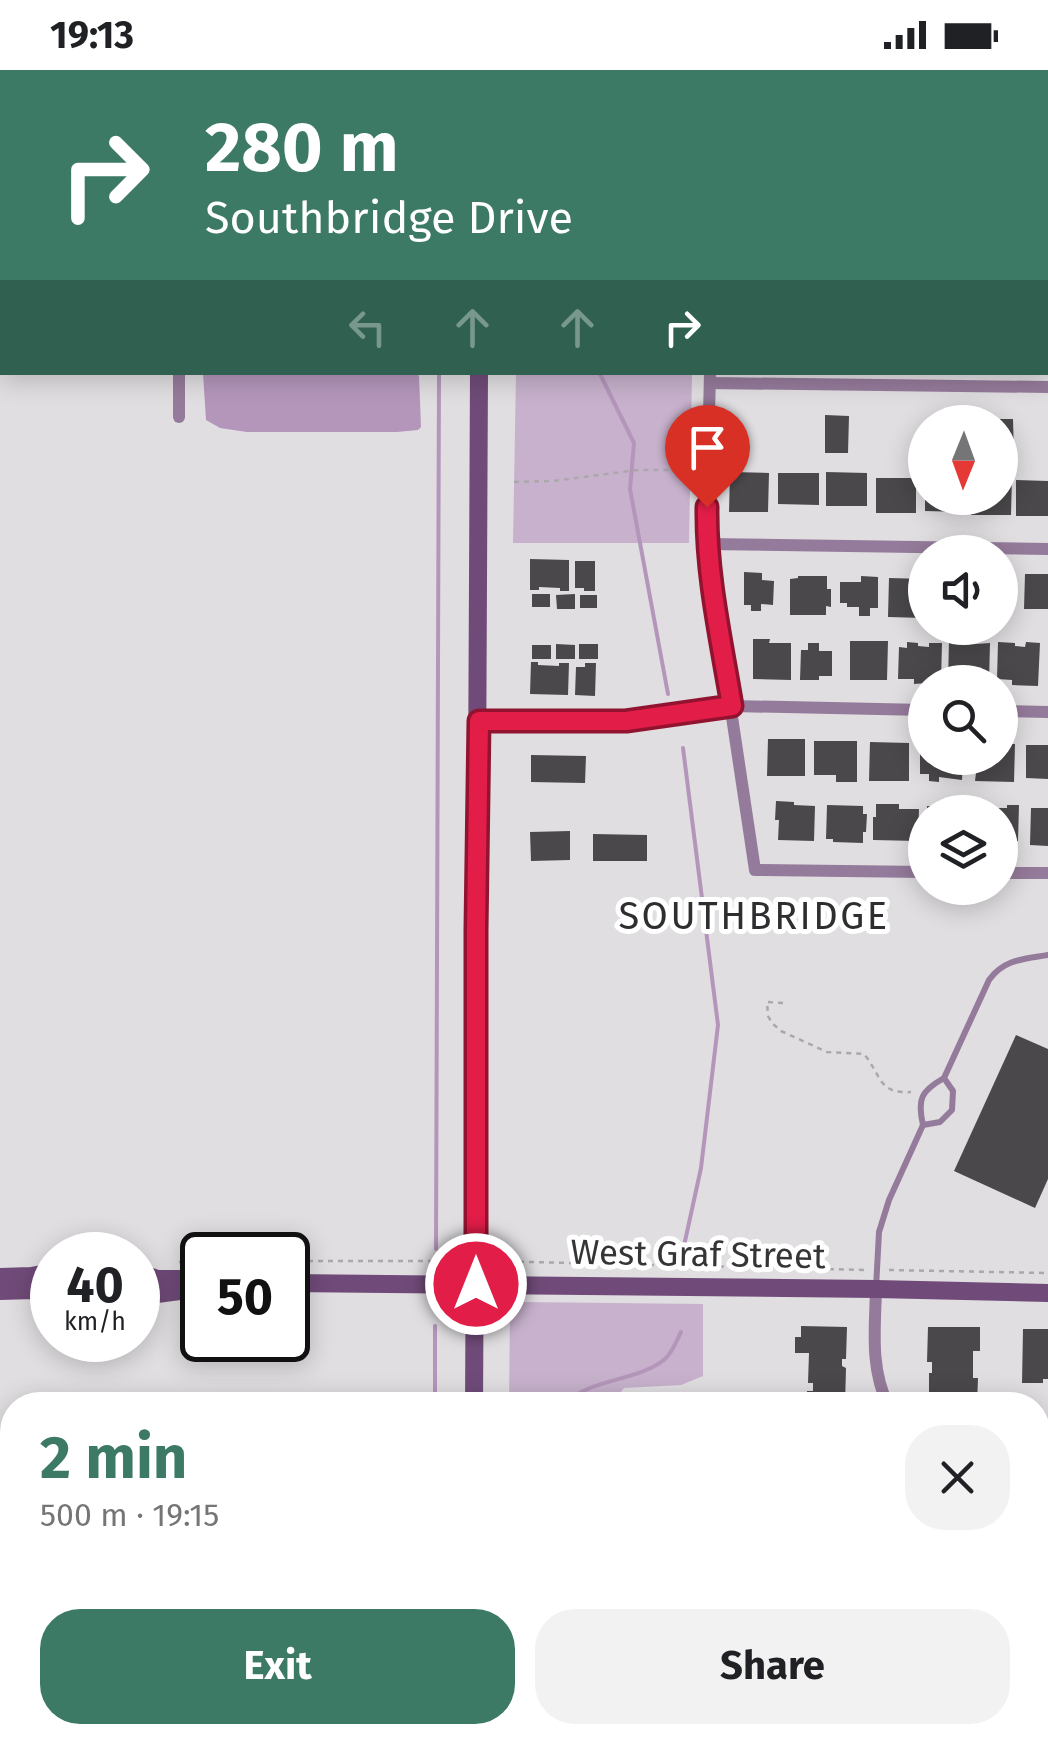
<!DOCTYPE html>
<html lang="en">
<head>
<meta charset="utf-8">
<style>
  :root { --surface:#fff; --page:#f2f2f2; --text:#202124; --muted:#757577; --accent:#3c7a65 }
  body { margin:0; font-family:"Fira Sans",sans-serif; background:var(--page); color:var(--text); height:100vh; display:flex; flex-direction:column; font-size:38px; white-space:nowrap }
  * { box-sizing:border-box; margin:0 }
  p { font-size:32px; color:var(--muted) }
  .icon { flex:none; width:55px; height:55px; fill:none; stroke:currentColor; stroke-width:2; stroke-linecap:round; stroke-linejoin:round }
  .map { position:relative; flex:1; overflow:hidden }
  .drawer { position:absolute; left:0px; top:1322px; width:1050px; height:352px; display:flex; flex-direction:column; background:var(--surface); border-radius:40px 40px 0 0; box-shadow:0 5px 25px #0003 }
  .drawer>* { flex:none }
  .banner { position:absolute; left:0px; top:0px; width:1050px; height:305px; box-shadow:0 5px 25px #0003; background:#3c7a65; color:#fff; overflow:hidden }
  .needle { width:65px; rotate:181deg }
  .tools { position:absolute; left:908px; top:335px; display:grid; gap:20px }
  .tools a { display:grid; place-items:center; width:110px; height:110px; border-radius:50%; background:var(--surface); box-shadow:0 5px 25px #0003; font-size:50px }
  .speed { position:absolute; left:30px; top:1162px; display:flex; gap:20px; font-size:50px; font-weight:700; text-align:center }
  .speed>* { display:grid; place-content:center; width:130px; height:130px; border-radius:50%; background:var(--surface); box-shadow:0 5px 25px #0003; line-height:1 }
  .speed small { font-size:25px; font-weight:400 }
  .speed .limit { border:5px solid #111; border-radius:15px; background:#fff; color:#111 }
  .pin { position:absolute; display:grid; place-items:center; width:85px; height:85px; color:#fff; margin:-102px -42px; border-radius:50% 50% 50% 0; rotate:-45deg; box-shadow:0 0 10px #0007 }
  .pin .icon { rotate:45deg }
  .me { position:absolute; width:110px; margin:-55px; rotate:0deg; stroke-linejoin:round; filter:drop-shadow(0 0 8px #0008) }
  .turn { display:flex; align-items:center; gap:35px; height:210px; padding:0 40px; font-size:45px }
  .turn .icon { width:130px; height:130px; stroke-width:2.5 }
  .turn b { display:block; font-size:70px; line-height:85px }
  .lanes { display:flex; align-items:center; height:95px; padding:0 40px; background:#0003; justify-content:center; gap:50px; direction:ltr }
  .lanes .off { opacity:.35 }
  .round { display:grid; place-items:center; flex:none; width:105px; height:105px; border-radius:40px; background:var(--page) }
  .headline { display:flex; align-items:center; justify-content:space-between; height:170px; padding:0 40px }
  h1 { font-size:60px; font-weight:700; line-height:75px; color:var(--accent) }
  .cta { display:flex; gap:20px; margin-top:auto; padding:20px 40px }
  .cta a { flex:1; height:115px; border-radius:40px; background:var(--accent); color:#fff; font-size:40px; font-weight:700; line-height:115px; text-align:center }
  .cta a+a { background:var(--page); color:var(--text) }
  .status { display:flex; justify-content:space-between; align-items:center; height:70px; padding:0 50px; background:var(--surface); direction:ltr }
  .status svg { height:28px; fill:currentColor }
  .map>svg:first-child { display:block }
</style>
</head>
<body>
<div class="status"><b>19:13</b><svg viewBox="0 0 49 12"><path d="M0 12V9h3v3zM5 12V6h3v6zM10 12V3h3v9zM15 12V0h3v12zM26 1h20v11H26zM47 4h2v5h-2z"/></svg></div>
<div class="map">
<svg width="1048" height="1674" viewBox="0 0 1048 1674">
  <rect width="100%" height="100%" fill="#e0dee1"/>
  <g fill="#c7b1cc">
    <path d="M516,303H692L689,473H513Z"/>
    <path d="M521,1232L703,1234V1306L681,1315L624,1318L610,1335H509L510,1240Z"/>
    <path d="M0,1639L12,1640V1662H443V1674H0Z"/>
    <rect x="505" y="1663" width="65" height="11"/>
  </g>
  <path fill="#b496bb" d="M203,303H417L419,306L421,357L418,360L397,362H247L220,358L206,350Z"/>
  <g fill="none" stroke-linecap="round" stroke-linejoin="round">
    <g stroke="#b496bb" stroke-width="4">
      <path d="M440,2V0"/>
      <path d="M705,2V0"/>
      <path d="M599,302L634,373L630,419L668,624"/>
      <path d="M436,1179L439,302"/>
      <path d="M680,1194L701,1098L718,955L683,678"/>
      <path d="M435,1256V1335"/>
      <path d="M565,1335C587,1308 638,1312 665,1289C672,1283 677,1270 681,1262"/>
      <path d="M431,1674L432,1662"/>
      <path d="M545,1674L546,1662"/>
    </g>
  </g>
  <g fill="#4a484b">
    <path d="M825,345L849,346L848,383H825Z"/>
    <path d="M943,345L974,346V352H943Z"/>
    <path d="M1000,349H1013L1014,386H1000Z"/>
    <path d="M730,402L769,403L768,442H729Z"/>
    <path d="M826,402L867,403V436H826Z"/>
    <path d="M778,403H819V435L778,434Z"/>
    <path d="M1000,407H1012L1011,445H971V428H1000Z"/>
    <rect x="876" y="408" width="40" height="35"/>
    <path d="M1016,410L1048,411V446H1016Z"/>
    <path d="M925,428H964V442L925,441Z"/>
    <path d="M530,489L569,490V521H560V518L539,517V520H530Z"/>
    <path d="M575,491H595V521H584V518H575Z"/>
    <path d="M744,502L762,503V510L774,511L773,535L761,534V541H751V535H744Z"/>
    <rect x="1000" y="503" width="13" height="38"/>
    <path d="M1025,504H1048V539H1024Z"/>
    <path d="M798,506H827V519H831V537L826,536V545H790V509L798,508Z"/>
    <path d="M861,506L878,507V538H870V546H859V537H847V533H840V512H861Z"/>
    <path d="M889,508L925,509V548L888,547Z"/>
    <rect x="532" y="524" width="18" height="13"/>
    <path d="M575,524V539H557L556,525Z"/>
    <rect x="580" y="525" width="17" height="13"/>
    <path d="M753,569H770L769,573H791V610L753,609Z"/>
    <path d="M850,571H888L887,610H850Z"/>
    <path d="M949,571H962V575L990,573L989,612H948Z"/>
    <path d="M907,572L918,573V576L929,577V573H942L941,612L914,614V609H898L899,577L907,578Z"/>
    <path d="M998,572L1015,573V576L1025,577L1026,572L1040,573L1038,616L1012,615V610L997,609Z"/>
    <path d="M808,573H819V581H832V606H819V610H800L801,580H808Z"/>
    <path d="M556,574L575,575V589H556Z"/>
    <rect x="579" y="574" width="19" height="15"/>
    <rect x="532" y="575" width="19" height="14"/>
    <path d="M531,592H538V595L559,596V593H569L568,625L530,624Z"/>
    <path d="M585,593H596L595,626L575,625L576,597H585Z"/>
    <path d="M768,669H805V706H767Z"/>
    <path d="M814,671H857V712H836V705H814Z"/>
    <path d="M870,672L909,673V711H869Z"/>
    <path d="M920,673H925V688H963L962,710L939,707V712L929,711V704H920Z"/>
    <path d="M1000,674H1015L1014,712L975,711L976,703H973V688H1000Z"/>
    <path d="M1026,675H1048V709L1026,708Z"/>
    <path d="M531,685L586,686L585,713L531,712Z"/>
    <path d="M776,731L794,732V735L815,736L814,771L778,770L779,750H775Z"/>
    <path d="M876,734H899V739H919L918,771L873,770V747H876Z"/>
    <path d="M827,735L863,736V744H867L866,762H863V773L833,772V769H826Z"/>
    <path d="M1007,735H1019L1018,771L1000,770V742H995V738H1007Z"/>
    <path d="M927,736L965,737V742H927Z"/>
    <path d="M1031,738H1048V776L1030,775Z"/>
    <path d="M570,761V790L531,791L530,762Z"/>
    <path d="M593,764L647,765V791H593Z"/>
    <path d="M1016,965L1048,979V1109L1035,1138L954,1101Z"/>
    <path d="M801,1256L847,1257L846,1289H842V1296L846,1298L845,1335H807V1321H813V1313H808L809,1283H795V1267H801Z"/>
    <path d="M928,1257H980V1281H973V1308H978L977,1335H929V1303H932V1292H927Z"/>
    <path d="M1023,1259H1048V1309H1043V1313H1022Z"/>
    <rect x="1038" y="1416" width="10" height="141"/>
    <rect x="1038" y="1578" width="10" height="46"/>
    <path d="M589,1662H633V1667H628V1674H588Z"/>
    <path d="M825,1664L852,1665L851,1674H825Z"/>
    <path d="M918,1664L964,1665V1674H918Z"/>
  </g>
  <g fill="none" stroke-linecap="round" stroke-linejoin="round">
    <g stroke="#aaa8ab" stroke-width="2.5" stroke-dasharray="5 5" stroke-linecap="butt">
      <path d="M607,0V2"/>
      <path d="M514,412L553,411L637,400H697"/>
      <path d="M783,933L767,932L768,946L772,953L781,961L827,982L864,984C882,1006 878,1024 911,1022"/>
      <path d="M130,1177L143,1187"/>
      <path d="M52,1185L71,1174"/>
      <path d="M288,1191H461"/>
      <path d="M489,1191L866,1200"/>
      <path d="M179,1192L202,1191"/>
      <path d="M889,1200L1048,1203"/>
      <path d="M93,1272H100"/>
      <path d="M575,1674L578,1662"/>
    </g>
    <g stroke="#957b9b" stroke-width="6">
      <path d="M997,2V0"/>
      <path d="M923,1055C917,1029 921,1021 944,1008"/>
      <path d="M876,1218L879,1162L889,1130L923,1055L940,1052L952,1040L953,1021L944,1008L989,910C1004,889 1024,889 1048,885"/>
    </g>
    <g stroke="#957b9b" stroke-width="12">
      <path d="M181,2V0"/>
      <path d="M902,2V0"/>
      <path d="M0,146H2"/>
      <path d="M0,284H2"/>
      <path d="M710,302L706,474L755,800L925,802"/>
      <path d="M710,313L1048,317"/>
      <path d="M179,347V302"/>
      <path d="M706,474L1048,479"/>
      <path d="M1000,641L1048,642"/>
      <path d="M479,651H627L732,636L925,640"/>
      <path d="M1000,803H1048"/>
      <path d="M876,1219C875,1259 870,1298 888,1335"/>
      <path d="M891,1674V1662"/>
    </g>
    <g stroke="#704b79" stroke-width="18">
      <path d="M479,0V2"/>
      <path d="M83,1185L100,1181L115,1185"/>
      <path d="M138,1202L157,1209H202"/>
      <path d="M0,1207L31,1206L52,1202"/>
      <path d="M288,1213L876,1219L1048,1223"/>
      <path d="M0,1221L34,1220L52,1225"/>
      <path d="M138,1230L157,1224L202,1218"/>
      <path d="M474,1335C477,991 479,647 479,302"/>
      <path d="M471,1674V1662"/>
    </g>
  </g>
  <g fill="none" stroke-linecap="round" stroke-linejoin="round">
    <g stroke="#92132f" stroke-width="25">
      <path id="route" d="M476,1214V859L479,651H626L732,636C721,570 706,504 707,437"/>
    </g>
    <use href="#route" stroke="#e11d48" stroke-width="18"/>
  </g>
  <g text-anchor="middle" stroke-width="10" stroke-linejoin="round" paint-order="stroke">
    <g font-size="35" fill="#363536" stroke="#fff">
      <text transform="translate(698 1184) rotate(1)" y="12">West Graf Street</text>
    </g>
    <g font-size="38" letter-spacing="2.5" fill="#2e2d2f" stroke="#fff">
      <text x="754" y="859">SOUTHBRIDGE</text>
    </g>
  </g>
</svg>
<div class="tools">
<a><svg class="needle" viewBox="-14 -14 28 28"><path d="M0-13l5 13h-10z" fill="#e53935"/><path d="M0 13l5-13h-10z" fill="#757577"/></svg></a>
<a><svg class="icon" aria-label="sound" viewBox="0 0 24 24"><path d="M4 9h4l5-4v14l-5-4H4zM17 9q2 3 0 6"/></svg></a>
<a><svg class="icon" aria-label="search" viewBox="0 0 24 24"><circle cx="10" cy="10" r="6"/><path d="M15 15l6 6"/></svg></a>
<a><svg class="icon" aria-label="layers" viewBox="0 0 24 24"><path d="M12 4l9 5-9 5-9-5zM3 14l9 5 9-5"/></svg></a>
</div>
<div class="speed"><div>40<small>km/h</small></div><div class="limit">50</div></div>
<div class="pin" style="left:707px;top:437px;background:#d93025"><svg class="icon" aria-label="arrive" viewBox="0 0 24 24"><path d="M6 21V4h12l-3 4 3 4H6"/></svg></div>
<svg class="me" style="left:476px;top:1214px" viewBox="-20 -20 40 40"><circle r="17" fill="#e11d48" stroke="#fff" stroke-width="3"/><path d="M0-11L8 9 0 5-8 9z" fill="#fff"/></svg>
<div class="banner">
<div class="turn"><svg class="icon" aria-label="right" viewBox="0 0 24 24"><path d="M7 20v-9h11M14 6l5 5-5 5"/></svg><div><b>280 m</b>Southbridge Drive</div></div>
<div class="lanes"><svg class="icon off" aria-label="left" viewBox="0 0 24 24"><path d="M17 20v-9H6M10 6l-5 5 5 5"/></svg><svg class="icon off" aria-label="ahead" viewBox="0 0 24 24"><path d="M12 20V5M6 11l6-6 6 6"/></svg><svg class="icon off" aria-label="ahead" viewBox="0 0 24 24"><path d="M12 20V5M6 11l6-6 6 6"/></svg><svg class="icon" aria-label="right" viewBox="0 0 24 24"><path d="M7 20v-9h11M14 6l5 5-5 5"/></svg></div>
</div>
<section class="drawer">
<div class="headline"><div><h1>2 min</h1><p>500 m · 19:15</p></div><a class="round"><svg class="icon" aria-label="close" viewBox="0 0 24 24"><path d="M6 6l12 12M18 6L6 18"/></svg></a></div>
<div class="cta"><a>Exit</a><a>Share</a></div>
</section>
</div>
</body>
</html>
